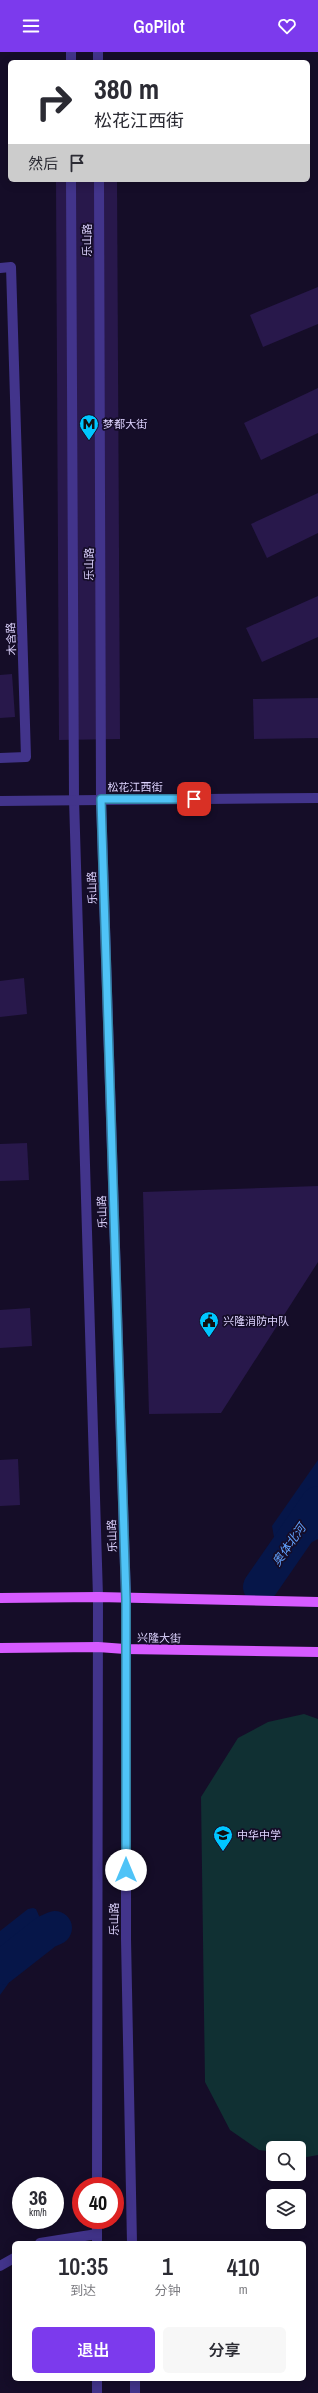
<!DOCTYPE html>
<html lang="zh">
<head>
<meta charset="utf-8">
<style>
  :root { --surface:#fff; --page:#f7f7f7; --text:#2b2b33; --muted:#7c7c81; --accent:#7c3aed }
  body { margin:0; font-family:"Archivo Narrow","Noto Sans SC",sans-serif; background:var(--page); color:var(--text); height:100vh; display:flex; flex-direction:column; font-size:15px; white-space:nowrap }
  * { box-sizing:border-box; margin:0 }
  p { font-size:13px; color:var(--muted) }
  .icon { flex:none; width:22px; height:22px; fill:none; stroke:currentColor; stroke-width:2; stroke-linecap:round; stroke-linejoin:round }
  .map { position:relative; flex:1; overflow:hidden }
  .details { position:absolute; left:12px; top:2189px; width:294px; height:140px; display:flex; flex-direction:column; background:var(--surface); border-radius:6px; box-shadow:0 2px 10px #0003 }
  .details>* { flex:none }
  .guide { position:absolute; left:8px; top:8px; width:302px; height:122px; border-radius:6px; box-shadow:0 2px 10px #0003; background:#fff; color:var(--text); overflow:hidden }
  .buttons { position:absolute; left:266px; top:2089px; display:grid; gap:8px }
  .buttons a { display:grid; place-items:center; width:40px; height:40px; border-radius:6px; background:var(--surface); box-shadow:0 2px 10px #0003; font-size:20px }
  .speed { position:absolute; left:12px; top:2125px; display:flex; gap:8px; font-size:20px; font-weight:700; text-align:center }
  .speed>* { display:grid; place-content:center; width:52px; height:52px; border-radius:50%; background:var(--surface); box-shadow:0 2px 10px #0003; line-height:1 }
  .speed small { font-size:10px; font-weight:400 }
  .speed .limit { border:6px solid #d22; background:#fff; color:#111 }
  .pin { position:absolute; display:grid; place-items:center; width:34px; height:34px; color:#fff; margin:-17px; border-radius:8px; box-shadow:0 2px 6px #0006 }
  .me { position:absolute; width:44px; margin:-22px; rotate:0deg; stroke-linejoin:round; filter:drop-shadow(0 0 3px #0008) }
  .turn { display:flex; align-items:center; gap:14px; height:84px; padding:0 20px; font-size:18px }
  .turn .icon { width:52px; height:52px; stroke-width:2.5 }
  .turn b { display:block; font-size:28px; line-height:34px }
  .then { display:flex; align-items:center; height:38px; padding:0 20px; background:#0003; gap:8px; font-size:15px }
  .eta { display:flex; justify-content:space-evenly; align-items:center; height:68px; text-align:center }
  .eta b { font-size:24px; font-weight:600; line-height:28px }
  .cta { display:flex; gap:8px; margin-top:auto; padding:8px 20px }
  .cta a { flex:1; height:46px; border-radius:6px; background:var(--accent); color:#fff; font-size:16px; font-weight:600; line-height:46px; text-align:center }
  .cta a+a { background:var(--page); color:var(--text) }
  header { display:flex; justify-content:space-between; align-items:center; height:52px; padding:0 20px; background:var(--accent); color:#fff; font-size:18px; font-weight:600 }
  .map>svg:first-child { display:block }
</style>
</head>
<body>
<header><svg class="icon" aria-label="menu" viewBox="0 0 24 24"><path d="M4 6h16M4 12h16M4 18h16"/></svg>GoPilot<svg class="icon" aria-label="heart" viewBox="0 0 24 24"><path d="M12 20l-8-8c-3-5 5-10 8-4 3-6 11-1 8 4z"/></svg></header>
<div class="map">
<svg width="318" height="2341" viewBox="0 0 318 2341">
  <rect width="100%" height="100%" fill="#150d28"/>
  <path fill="#103033" d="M304,1662L318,1667V2103L307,2105L299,2104V2096H273V2100L259,2098L230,2078L205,2030L201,1745L238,1686L268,1670Z"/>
  <g fill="#061649">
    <path d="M318,1408V1487L278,1507L272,1474Z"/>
    <path d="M33,1856L36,1857L46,1880L38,1902L18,1918L0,1943V1879L28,1857Z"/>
  </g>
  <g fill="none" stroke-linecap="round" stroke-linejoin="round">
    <g stroke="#061649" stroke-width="34">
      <path d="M260,1535L318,1451"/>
      <path d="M0,1916L46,1880L55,1876"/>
    </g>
  </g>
  <g fill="#28184b">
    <path d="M56,128H117L120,687L59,688Z"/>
    <path d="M318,235V272L263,295L250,263Z"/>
    <path d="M318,336V381L261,408L244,371Z"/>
    <path d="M318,441V481L267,506L251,472Z"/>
    <path d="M318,544V585L262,610L246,576Z"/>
    <path d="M12,622L15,665L0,666V623Z"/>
    <path d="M318,646V686L254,687L253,647Z"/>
    <path d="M24,926L27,962L0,965V929Z"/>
    <path d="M27,1091L29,1128L0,1129V1092Z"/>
    <path d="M318,1134V1210L221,1361L149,1362L143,1140Z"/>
    <path d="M30,1256L32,1294L0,1296V1258Z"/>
    <path d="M18,1407L20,1453L0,1454V1408Z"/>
  </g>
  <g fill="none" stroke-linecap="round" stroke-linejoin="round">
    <g stroke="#42348b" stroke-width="10">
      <path d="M71,0V10"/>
      <path d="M98,0V10"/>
      <path d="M71,128L74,747L98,1545L97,2134"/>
      <path d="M99,128L101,747L126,1547V1887L132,2191"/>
      <path d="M0,216L11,215L26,705L0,706"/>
      <path d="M0,749L318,746"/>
      <path d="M40,2191L97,2182"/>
      <path d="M97,2191V2168"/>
      <path d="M0,2214L14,2206"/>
      <path d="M135,2327V2341"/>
      <path d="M97,2341V2327"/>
    </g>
    <g stroke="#d65bff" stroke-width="10">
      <path d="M0,1546L98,1545L318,1550"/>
      <path d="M0,1596L98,1595L125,1597L318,1600"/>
    </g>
  </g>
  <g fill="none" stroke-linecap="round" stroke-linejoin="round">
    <g stroke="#337fa1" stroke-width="10">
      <path id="route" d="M126,1818V1547L101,747H194"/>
    </g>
    <use href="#route" stroke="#4fc3f7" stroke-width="7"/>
  </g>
  <defs>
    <g id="metro-pin" transform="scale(1)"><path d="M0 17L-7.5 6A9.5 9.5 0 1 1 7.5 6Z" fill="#00c6ff" stroke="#150d28"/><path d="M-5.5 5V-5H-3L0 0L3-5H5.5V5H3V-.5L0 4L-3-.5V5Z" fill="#111"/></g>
    <g id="civic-pin" transform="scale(1)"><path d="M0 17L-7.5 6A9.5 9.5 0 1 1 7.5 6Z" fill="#00c6ff" stroke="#150d28"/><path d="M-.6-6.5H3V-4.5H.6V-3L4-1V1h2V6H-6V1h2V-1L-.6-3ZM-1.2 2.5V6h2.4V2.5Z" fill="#111"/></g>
    <g id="school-pin" transform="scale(1)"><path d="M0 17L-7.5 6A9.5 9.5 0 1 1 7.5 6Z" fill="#00c6ff" stroke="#150d28"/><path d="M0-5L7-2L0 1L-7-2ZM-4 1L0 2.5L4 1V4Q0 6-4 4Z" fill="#111"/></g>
  </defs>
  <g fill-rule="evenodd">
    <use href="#metro-pin" x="89" y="372"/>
    <use href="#civic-pin" x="209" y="1269"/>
    <use href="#school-pin" x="223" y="1783"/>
  </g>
  <g text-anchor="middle" stroke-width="3.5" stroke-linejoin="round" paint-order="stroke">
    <g font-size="11" fill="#ded4ff" stroke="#150d28">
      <text transform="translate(87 188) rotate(-90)" y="4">乐山路</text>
      <text transform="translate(89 512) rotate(-90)" y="4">乐山路</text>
      <text transform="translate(11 587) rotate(-92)" y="4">木含路</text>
      <text x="135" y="739">松花江西街</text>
      <text transform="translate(92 836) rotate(-92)" y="4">乐山路</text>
      <text transform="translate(102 1160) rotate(-92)" y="4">乐山路</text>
      <text transform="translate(112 1484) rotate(-92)" y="4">乐山路</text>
      <text transform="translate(159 1586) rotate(1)" y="4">兴隆大街</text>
      <text transform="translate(114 1867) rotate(-90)" y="4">乐山路</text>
    </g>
    <g font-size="11" fill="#ded4ff" stroke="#150d28" text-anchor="start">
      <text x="103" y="376">梦都大街</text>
      <text x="223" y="1273">兴隆消防中队</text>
      <text x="237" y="1787">中华中学</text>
    </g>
    <g font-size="12" font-style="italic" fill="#62a3ff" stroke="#150d28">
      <text transform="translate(289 1493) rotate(-55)" y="4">奥体北河</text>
    </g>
  </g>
</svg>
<div class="buttons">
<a><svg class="icon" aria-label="search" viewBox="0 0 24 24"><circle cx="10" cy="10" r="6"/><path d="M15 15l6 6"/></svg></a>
<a><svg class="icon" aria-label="layers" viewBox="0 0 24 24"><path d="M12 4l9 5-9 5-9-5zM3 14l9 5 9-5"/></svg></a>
</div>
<div class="speed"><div>36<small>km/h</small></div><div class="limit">40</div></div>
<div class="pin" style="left:194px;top:747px;background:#d93025"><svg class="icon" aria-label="arrive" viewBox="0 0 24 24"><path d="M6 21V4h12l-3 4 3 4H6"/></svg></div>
<svg class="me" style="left:126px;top:1818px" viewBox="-20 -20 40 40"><circle r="19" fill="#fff"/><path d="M0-13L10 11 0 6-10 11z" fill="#4fc3f7"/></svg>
<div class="guide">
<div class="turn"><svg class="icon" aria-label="right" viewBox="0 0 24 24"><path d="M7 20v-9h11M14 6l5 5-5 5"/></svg><div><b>380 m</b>松花江西街</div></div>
<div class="then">然后<svg class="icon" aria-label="arrive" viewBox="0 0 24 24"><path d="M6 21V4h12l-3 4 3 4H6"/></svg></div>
</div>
<section class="details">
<div class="eta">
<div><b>10:35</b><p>到达</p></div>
<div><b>1</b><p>分钟</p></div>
<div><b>410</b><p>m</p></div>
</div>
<div class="cta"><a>退出</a><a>分享</a></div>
</section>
</div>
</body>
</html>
